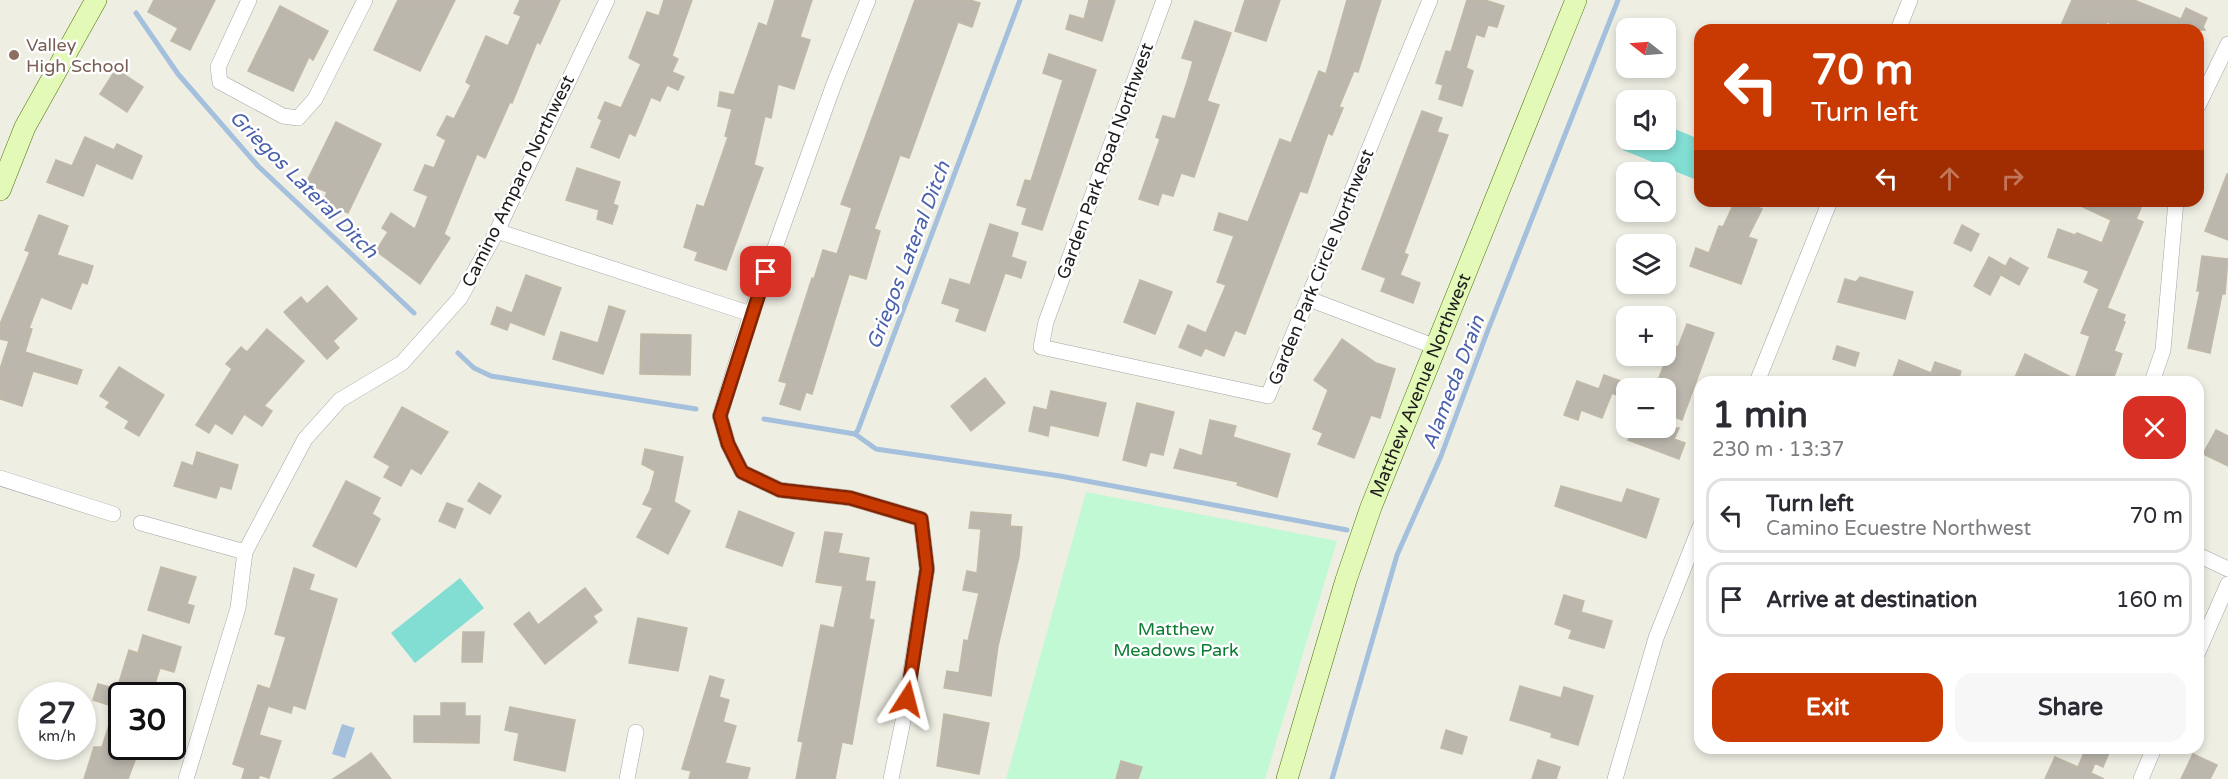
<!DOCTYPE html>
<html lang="en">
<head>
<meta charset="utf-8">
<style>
  :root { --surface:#fff; --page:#f7f7f7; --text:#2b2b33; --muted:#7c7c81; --line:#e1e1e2; --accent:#c93902 }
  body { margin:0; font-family:"Varela Round",sans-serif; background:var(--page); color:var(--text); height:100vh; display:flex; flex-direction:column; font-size:22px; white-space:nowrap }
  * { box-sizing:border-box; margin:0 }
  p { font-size:20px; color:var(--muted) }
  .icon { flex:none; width:33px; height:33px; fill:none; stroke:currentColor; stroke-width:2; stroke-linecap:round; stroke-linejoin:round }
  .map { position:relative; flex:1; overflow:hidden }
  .drawer { position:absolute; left:1694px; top:376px; width:510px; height:378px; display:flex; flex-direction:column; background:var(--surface); border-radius:18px; box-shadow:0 3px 9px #0003 }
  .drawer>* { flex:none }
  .guide { position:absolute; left:1694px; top:24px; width:510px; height:183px; border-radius:18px; box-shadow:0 3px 9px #0003; background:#c93902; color:#fff; overflow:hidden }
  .needle { width:39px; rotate:287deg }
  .buttons { position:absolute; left:1616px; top:18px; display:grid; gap:12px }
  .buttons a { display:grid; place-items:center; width:60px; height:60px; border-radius:12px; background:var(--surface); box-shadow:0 3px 9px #0003; font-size:30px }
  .speed { position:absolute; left:18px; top:682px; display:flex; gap:12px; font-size:30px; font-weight:700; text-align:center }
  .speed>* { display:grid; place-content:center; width:78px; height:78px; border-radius:50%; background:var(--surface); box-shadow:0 3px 9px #0003; line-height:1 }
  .speed small { font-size:15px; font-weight:400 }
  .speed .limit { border:3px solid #111; border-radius:9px; background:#fff; color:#111 }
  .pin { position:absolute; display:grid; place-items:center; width:51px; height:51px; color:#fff; margin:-26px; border-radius:12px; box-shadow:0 3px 9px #0006 }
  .me { position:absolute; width:66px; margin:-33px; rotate:9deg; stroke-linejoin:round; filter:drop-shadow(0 0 4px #0008) }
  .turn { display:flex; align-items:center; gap:21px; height:126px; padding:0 18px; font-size:27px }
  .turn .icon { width:78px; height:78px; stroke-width:2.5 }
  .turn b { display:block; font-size:42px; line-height:51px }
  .lanes { display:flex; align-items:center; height:57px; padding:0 18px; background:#0003; justify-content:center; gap:30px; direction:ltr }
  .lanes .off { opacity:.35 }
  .round { display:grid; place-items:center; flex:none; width:63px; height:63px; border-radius:18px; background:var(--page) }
  .overview { display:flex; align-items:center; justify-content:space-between; height:102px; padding:0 18px }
  h1 { font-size:36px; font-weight:700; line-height:45px }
  .primary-button { display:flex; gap:12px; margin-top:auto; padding:12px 18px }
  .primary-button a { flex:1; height:69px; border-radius:18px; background:var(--accent); color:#fff; font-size:24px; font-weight:700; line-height:69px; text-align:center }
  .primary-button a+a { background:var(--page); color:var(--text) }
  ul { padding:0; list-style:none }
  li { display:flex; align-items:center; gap:18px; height:75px; margin:0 12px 9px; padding:0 6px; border:3px solid var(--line); border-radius:18px }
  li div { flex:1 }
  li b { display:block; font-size:22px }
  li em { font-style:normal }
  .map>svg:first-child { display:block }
</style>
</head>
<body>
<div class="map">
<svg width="2228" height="779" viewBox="0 0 2228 779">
  <rect width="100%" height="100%" fill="#efeee3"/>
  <path fill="#c0f9d4" d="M1086,492L1337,541L1265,779H1006Z"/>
  <g fill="#82ddd3">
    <path d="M1665,125L1699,139V181L1623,150L1627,140H1665Z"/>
    <path d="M460,578L484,608L415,663L391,633Z"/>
  </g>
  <path fill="#a4c0dc" d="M342,724L355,728L345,758L332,754Z"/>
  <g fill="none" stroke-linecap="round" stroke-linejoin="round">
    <g stroke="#a4c0dc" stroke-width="5">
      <path d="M136,13L178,74L258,166L414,313"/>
      <path d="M458,353L474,368L491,376L696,409"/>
      <path d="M764,419L855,434L858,430L1020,0"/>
      <path d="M855,434L876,449L1060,476L1347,530"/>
      <path d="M1332,779L1397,555L1441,456L1488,330L1618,0"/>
    </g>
  </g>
  <g fill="#bbb7ad" stroke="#c0b9a6" stroke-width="1.5">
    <path d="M154,0H215L190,50L171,41L178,28L148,12Z"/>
    <path d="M398,0H455L420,71L374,50Z"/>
    <path d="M520,0H560L540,44L537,42L512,103L510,102L485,158L477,154L444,234L450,238L420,284L376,251L388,232L382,228L391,213L415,229L428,196L414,190L425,165L434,168L446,140L437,135L447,116L454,119L471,85L466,82L486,36L508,46L521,16L514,13Z"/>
    <path d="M664,0H692L672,56L678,59L672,72L684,77L678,90L667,85L660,101L651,97L635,136L629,133L619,158L591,147L602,120L598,118L605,102L621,108L641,64L629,58L647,12L659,16Z"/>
    <path d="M775,0H812L800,37L810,40L794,89L778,84L771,118L765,116L754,165L763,168L726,270L695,260L698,252L684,247L697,205L704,207L728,137L725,136L732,109L718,106L720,92L734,95L759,23L767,26Z"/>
    <path d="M915,0H970L980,3L972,27L958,22L909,158L900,155L874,229L880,231L866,279L849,274L812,394L806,392L800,410L780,404L787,383L779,381L812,278L814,279L823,250L837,254L852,208L841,204Z"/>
    <path d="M1089,0H1115L1102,41L1066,29L1070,15L1084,19Z"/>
    <path d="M1245,0H1280L1266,41L1235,31Z"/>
    <path d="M1347,0H1381L1358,72L1354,71L1339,107L1343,108L1332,135L1328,133L1307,193L1300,191L1245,334L1235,330L1224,356L1205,348L1201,356L1179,347L1188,325L1206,333L1226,285L1217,282L1234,236L1214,230L1219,213L1248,222L1280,139L1291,143L1319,71L1326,74Z"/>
    <path d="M1467,0H1485L1504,6L1497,27L1488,25L1484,37L1476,34L1466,68L1473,71L1462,106L1439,99L1443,85L1436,83L1446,51L1451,52Z"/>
    <path d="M2072,0H2134L2181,19L2186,8L2207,18L2203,27L2205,30H2126L2107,22L2103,30H2059Z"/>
    <path d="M280,6L328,31L313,60L309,57L293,91L248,71Z"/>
    <path d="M1195,21L1231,33L1207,101L1219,105L1194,177L1181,173L1173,196L1162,193L1158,205L1139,199L1160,139L1156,137L1163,116L1175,119L1188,79L1193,61L1182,58Z"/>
    <path d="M1049,54L1096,70L1042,230L1022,224L1027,208L1017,205L1025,180L1031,181L1063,80L1043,73Z"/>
    <path d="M116,69L143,87L127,112L100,94Z"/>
    <path d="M1422,111L1442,118L1437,132L1448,135L1404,253L1408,255L1400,275L1420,283L1413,303L1381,291L1386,278L1362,269Z"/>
    <path d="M336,122L381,144L348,213L323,202L327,192L306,183Z"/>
    <path d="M85,137L114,150L117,144L142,156L132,179L96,163L83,196L47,182L56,160L72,166Z"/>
    <path d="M577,168L620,182L613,204L618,206L612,224L597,219L599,210L566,200Z"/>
    <path d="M2227,174H2228V240L2205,231Z"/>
    <path d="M1735,201H1746L1762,209L1748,237L1757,240L1741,284L1690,266L1696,248L1709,253L1719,226L1723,227Z"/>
    <path d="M2070,201H2144L2136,219L2143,222L2107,308L2125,315L2123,321L2125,322L2114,351L2122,354L2119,363L2112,382H2013L2025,354L2075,379L2090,336L2081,333L2099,289L2084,282L2089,271L2048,257L2058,229L2075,235L2077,233L2102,243L2111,220Z"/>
    <path d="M39,215L68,226L57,255L93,266L87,284L82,282L71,309L41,297L29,328L32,329L25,352L82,370L77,384L33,371L22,406L0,399V369L9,341L0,339V324L30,252L25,250Z"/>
    <path d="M990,224L1018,233L1011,257L1026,262L1021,278L1005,273L985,331L956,321L960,309L942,303L950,279L970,285Z"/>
    <path d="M1962,225L1979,234L1971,251L1954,243Z"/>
    <path d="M2202,256L2228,259L2225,294H2222L2210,353L2188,348L2200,291H2197Z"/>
    <path d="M1989,257L2005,266L1990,295L1974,286Z"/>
    <path d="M2010,258L2028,268L2019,285L2001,275Z"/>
    <path d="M526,275L561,288L544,335L510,322L507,330L491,324L497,307L512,313Z"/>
    <path d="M1860,277L1913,292L1905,319L1838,302L1845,279L1856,282Z"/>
    <path d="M1140,280L1172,292L1155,334L1124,322Z"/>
    <path d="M327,286L357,319L333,341L339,348L327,359L284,312L301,297L307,304Z"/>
    <path d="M609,306L625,311L603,374L553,359L561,332L598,343Z"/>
    <path d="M1687,324L1714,333L1682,420L1665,413V388H1655L1667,357L1665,342L1678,347Z"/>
    <path d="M267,329L304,361L264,406L272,411L262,426L244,414L232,434L215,423L209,433L196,425L232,369L226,364L241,347L247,352Z"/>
    <path d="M641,334L691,335L690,375L640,374Z"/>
    <path d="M1342,339L1376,363L1395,369L1380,418L1371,415L1354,458L1318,444L1323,433L1313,429L1328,390L1314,380Z"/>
    <path d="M1837,346L1859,353L1855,366L1833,359Z"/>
    <path d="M1899,360L1931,373L1935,362L1961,371L1958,382H1906L1893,377Z"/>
    <path d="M119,367L164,395L139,436L125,428L129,421L106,407L110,402L100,396Z"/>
    <path d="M1604,375L1626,383V399L1612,393L1602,418L1581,410L1578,420L1564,415L1577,381L1599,389Z"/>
    <path d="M985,378L1005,403L971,431L951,406Z"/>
    <path d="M1051,391L1106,403L1098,436L1050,425L1048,436L1029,431L1034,407L1047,410Z"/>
    <path d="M1137,403L1174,412L1163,455L1150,452L1146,466L1123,460Z"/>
    <path d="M402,407L448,432L421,474L411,468L401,486L384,477L390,466L374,457Z"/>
    <path d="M1210,420L1236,426L1233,437L1290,454L1277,497L1237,485L1238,482L1174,468L1180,449L1202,456Z"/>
    <path d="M1633,428H1679L1674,439L1685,443L1679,459L1628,440Z"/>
    <path d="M2216,430L2228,436V466L2203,454Z"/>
    <path d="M645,449L683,457L674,502L690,511L668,554L637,537L653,508L643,504L650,490L655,471L642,464Z"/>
    <path d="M197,452L238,465L231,489L220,486L216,498L174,486L182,462L193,466Z"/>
    <path d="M346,481L380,498L372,514L380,519L356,567L313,546Z"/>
    <path d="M479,483L501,496L490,514L468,501Z"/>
    <path d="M1561,486L1622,503L1627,489L1659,499L1646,538L1555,506Z"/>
    <path d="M447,503L463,509L455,528L439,521Z"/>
    <path d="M739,511L794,533L782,566L726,547Z"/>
    <path d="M971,512L1011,515L1010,526L1022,527L1019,557L998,646L991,696L944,688L947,671L959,673L964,640L968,641L979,593L963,590L967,571L977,573L981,529L969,528Z"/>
    <path d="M825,532L842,534L838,553L869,558L865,581L875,582L869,619L874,620L852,744L842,742L835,779H796L803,742L798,741L821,625L834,628L843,586L816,582Z"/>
    <path d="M161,567L196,577L187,604L194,606L189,623L148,610Z"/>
    <path d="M294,568L314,575L309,590L337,599L305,709L293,705L291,713L268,706L259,735L281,741L269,778L260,775L258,779H242L245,768L233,764L258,685L270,689L286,637L275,634Z"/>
    <path d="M585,588L602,610L593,616L597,622L545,664L514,624L529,612L538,625Z"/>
    <path d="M1564,595L1584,601L1581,612L1612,621L1604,648L1569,638L1572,630L1555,624Z"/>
    <path d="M638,618L687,628L678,671L629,663Z"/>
    <path d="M463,632H484L482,662H462Z"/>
    <path d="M143,635L181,647L174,672L160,668L151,696H122V747H140L128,779H84L94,747H102L115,707L93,700L98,684L117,689L129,650L138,653Z"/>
    <path d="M710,676L724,680L719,697L729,700L723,722L736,726L725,763L750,768L747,779H689L691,771L682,769Z"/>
    <path d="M1520,686L1561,698L1564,687L1593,696L1578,745L1551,737L1552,733L1510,720Z"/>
    <path d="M441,703H465V716H480L479,743L414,742V716H441Z"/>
    <path d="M510,707L575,720L565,771L514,760L519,733L505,730Z"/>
    <path d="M944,714L989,723L979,774L937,766Z"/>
    <path d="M1446,730L1467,737L1462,754L1441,748Z"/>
    <path d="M2086,748H2111L2103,767L2095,763L2091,773L2104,779H2045L2055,757L2078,767Z"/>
    <path d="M371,753L391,779H333L356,764Z"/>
    <path d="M2193,754L2217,765L2210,779H2181Z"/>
    <path d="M1538,760L1560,767L1556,779H1532Z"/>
    <path d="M1121,761L1142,767L1138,779H1116Z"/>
  </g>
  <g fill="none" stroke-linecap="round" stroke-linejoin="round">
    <g stroke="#a4a4a4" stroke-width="16">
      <g id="street">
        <path d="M249,0L218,67L220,82L283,116L298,118L315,99L365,0"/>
        <path d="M868,0L834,84L751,314L720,416L728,444L742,472L780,490L850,498L921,519L927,569L903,721L891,779"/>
        <path d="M1164,0L1046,322L1041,347L1268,396L1430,0"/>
        <path d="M1898,30L1910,0"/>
        <path d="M2198,106L2228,44"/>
        <path d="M497,231L751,314"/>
        <path d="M1309,299L1436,347"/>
        <path d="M1757,382L1830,201"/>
        <path d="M2152,382L2163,350L2176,201"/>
        <path d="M0,478L113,514"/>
        <path d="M141,523L245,552"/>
        <path d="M2198,555L2228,569"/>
        <path d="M2198,652L2228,584"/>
        <path d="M186,779L238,608L245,552L305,439L340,400L402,363L460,298L497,231L607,0"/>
        <path d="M627,779L636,732"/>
        <path d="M1615,779L1656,638L1700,527"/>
        <path d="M2141,779L2154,748"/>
      </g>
    </g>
    <g stroke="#497306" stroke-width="22">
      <g id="secondary">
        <path d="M0,190L25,127L96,0"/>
        <path id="s1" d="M1287,779L1346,580L1371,507L1576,0"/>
      </g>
    </g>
    <use href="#street" stroke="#fff" stroke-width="15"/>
    <use href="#secondary" stroke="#e3f9b7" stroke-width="21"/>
  </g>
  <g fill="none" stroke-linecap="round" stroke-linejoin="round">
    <g stroke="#832501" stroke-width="15">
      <path id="route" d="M766,272L720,416L728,444L742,472L780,490L850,498L921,519L927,569L907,699"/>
    </g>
    <use href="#route" stroke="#c93902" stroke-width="10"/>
  </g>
  <circle fill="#8d6e63" stroke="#fff" stroke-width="2" cx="14" cy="55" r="6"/>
  <g text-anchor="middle" stroke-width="5" stroke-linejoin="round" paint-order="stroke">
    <g font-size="18" fill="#785e54" stroke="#fff" text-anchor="start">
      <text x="26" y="51">Valley<tspan x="26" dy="21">High School</tspan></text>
    </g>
    <g font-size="18" fill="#1d1d1d" stroke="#fff">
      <text transform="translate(1105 161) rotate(-70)" y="6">Garden Park Road Northwest</text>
      <text transform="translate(518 181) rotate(-64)" y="6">Camino Amparo Northwest</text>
      <text transform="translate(1321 267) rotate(-68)" y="6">Garden Park Circle Northwest</text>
      <text dy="6" stroke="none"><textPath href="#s1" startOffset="416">Matthew Avenue Northwest</textPath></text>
    </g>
    <g font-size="18" fill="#0c7b34" stroke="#fff">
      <text x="1176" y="635">Matthew<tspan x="1176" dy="21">Meadows Park</tspan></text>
    </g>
    <g font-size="20" font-style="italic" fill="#4b61ac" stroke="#fff">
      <text transform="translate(304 184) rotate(45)" y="7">Griegos Lateral Ditch</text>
      <text transform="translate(908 255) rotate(-69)" y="7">Griegos Lateral Ditch</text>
      <text transform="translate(1453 382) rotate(-69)" y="7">Alameda Drain</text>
    </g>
  </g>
</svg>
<div class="buttons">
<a><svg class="needle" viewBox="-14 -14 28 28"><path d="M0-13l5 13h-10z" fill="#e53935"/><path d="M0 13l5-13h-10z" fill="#7c7c81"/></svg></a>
<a><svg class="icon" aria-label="sound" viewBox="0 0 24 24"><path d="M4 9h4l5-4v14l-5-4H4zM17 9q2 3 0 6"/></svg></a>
<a><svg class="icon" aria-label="search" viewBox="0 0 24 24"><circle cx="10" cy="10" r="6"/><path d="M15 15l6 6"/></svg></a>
<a><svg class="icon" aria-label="layers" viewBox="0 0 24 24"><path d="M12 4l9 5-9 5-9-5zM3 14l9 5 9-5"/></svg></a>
<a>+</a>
<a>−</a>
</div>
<div class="speed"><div>27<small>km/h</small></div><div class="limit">30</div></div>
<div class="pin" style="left:766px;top:272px;background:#d93025"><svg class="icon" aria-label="arrive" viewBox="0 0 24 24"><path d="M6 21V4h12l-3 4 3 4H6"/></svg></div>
<svg class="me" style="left:907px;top:699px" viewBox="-20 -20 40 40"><path d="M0-17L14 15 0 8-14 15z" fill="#c93902" stroke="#fff" stroke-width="4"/></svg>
<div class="guide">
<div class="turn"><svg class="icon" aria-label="left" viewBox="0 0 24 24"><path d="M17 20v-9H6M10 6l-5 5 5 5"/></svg><div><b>70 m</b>Turn left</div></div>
<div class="lanes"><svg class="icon" aria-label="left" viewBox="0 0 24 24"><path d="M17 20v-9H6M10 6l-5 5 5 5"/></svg><svg class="icon off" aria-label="ahead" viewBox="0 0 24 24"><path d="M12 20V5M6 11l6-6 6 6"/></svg><svg class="icon off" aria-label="right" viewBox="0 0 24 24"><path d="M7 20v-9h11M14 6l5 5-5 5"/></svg></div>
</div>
<section class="drawer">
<div class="overview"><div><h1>1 min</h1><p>230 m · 13:37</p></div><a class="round" style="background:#d93025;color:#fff"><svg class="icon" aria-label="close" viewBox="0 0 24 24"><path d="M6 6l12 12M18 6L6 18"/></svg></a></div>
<ul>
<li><svg class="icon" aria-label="left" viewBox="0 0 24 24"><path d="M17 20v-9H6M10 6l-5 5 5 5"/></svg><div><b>Turn left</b><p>Camino Ecuestre Northwest</p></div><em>70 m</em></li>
<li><svg class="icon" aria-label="arrive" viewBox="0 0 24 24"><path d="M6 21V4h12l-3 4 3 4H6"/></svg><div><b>Arrive at destination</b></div><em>160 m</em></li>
</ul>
<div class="primary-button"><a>Exit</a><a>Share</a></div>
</section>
</div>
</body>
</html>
